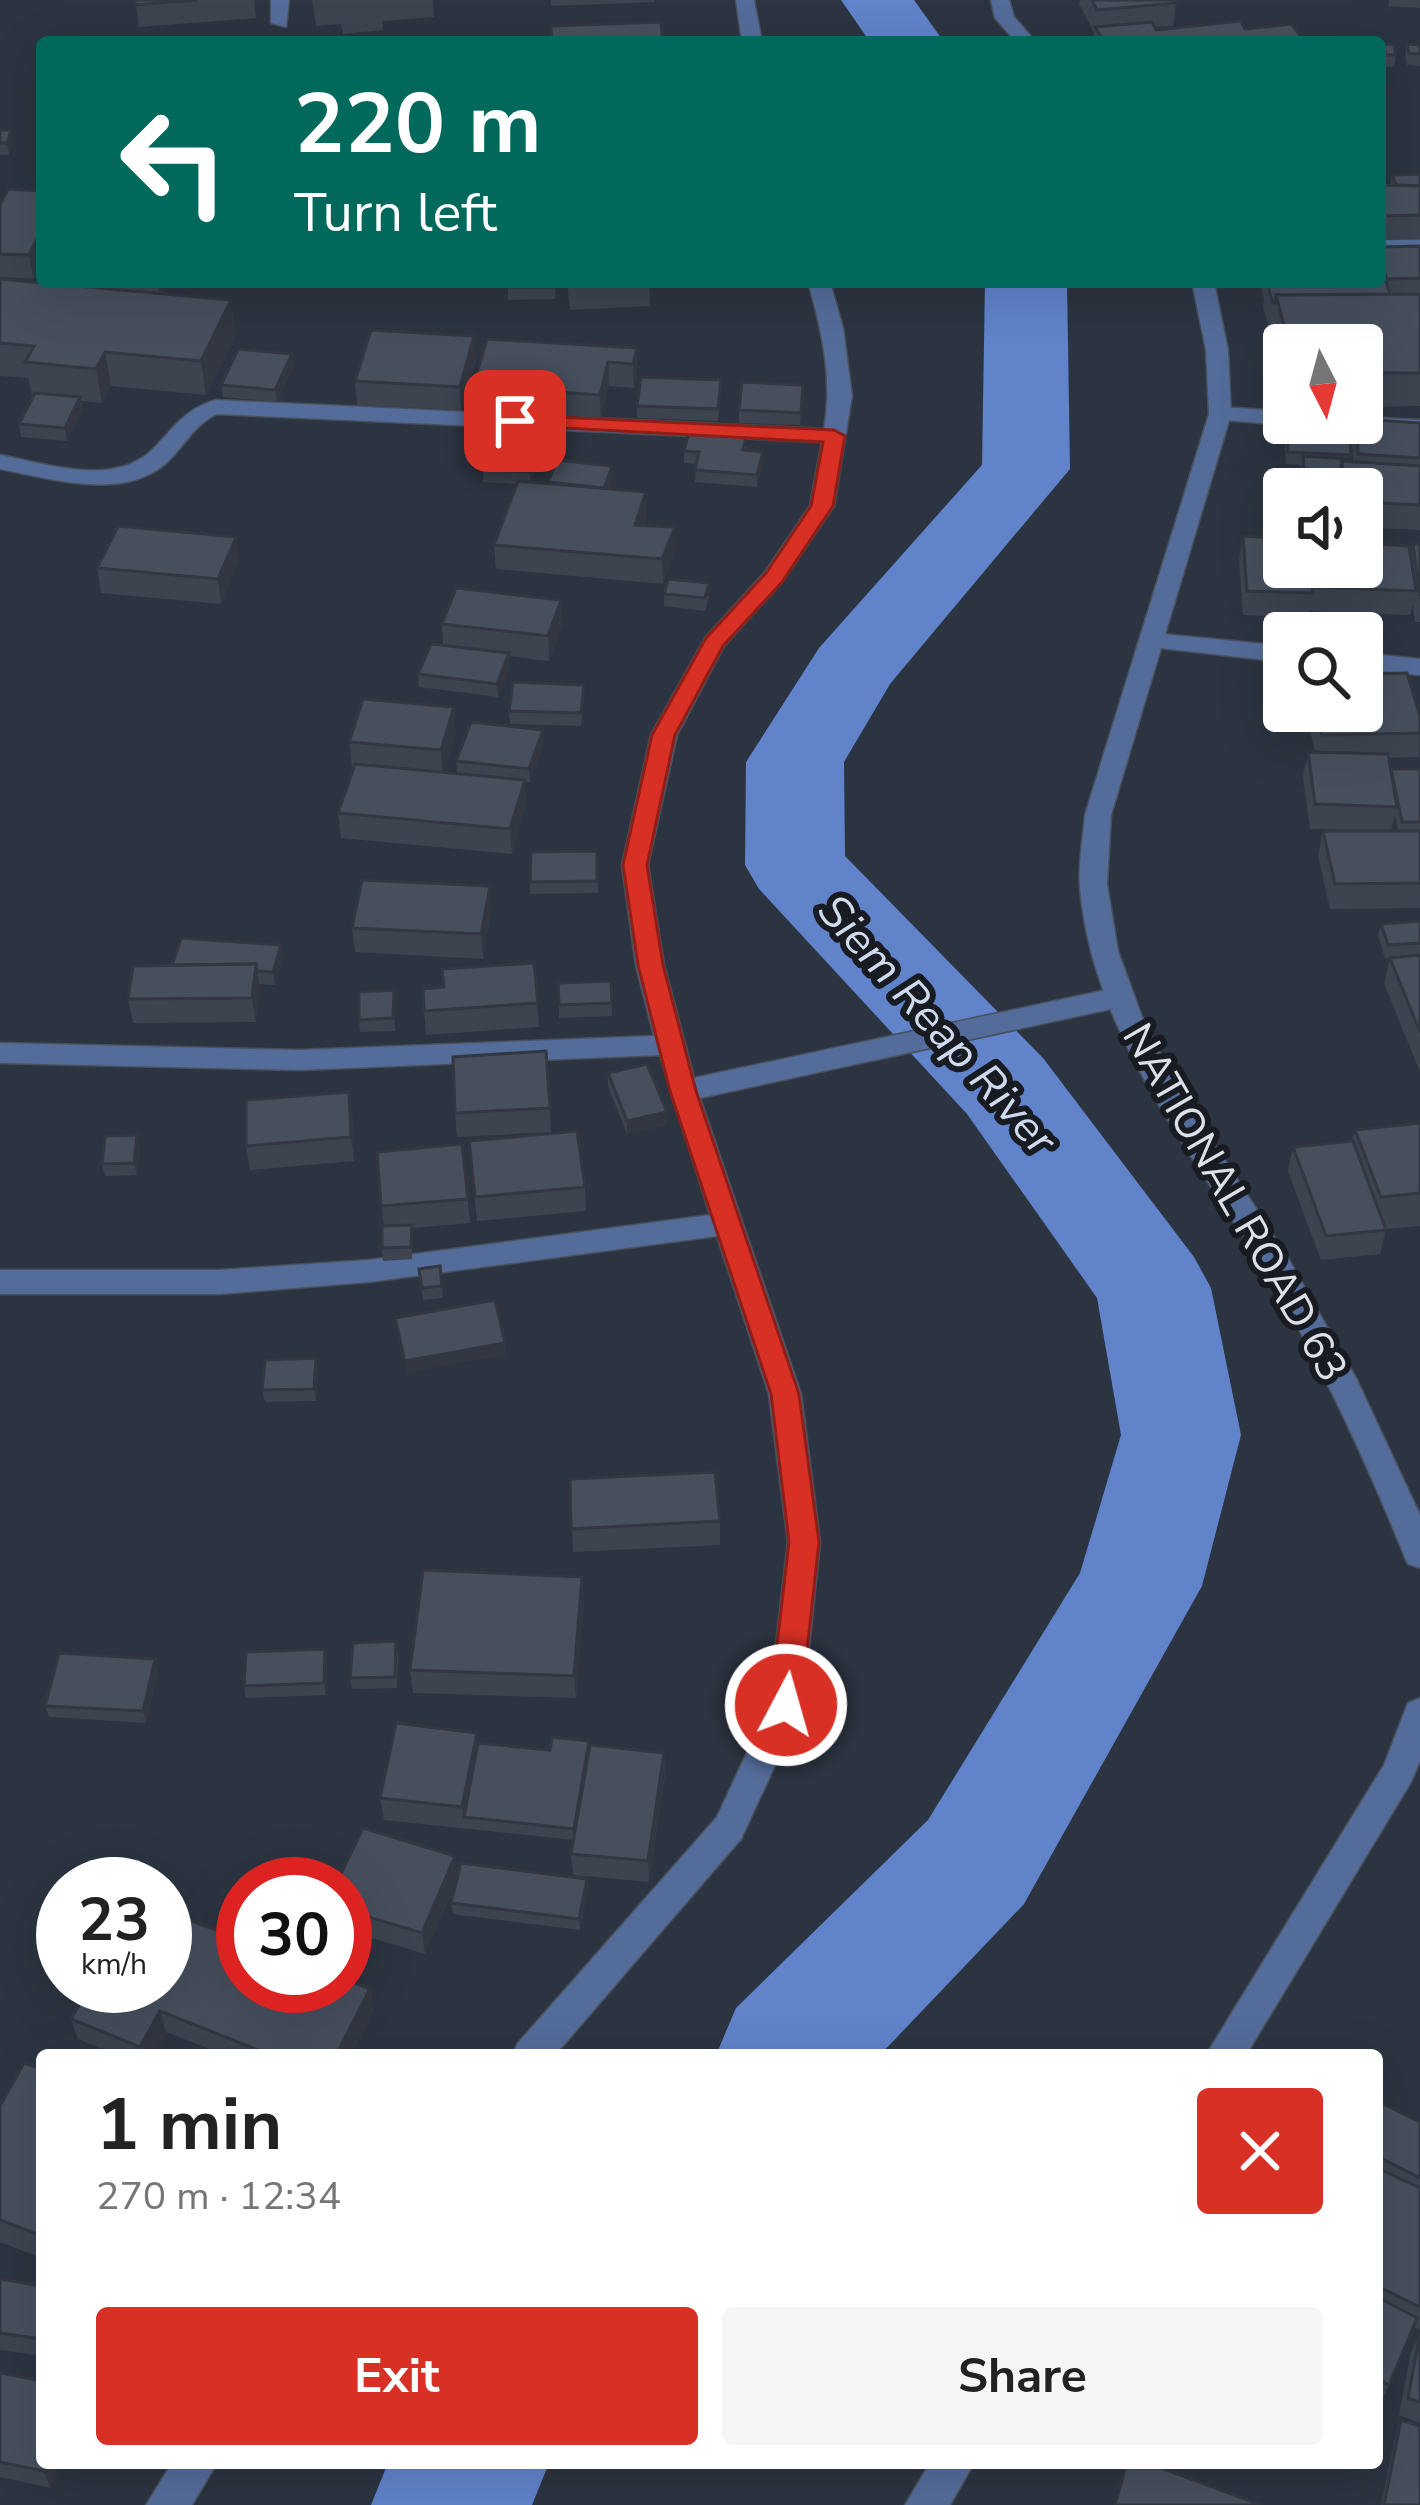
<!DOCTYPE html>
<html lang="en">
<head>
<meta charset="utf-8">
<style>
  :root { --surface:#fff; --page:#f6f6f6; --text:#222; --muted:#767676; --accent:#d93025 }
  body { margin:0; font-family:"Nunito Sans",sans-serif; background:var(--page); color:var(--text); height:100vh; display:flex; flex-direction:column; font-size:45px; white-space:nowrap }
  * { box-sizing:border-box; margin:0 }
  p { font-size:39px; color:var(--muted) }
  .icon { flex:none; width:66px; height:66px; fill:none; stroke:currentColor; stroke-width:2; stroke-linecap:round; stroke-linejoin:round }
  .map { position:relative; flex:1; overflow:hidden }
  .drawer { position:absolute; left:36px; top:2049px; width:1347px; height:420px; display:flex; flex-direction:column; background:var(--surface); border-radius:12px; box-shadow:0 12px 48px #0002 }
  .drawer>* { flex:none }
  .top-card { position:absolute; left:36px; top:36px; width:1350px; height:252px; border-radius:12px; box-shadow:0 12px 48px #0002; background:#00695c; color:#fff; overflow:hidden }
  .needle { width:78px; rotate:174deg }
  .buttons { position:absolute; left:1263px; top:324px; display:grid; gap:24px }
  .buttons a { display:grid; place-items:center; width:120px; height:120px; border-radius:12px; background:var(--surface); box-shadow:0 12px 48px #0002; font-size:60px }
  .speed { position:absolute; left:36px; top:1857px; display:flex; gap:24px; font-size:60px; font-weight:700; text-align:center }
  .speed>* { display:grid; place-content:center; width:156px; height:156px; border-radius:50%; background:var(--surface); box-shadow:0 12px 48px #0002; line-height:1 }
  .speed small { font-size:30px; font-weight:400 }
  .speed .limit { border:18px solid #d22; background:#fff; color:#111 }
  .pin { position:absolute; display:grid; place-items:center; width:102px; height:102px; color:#fff; margin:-51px; border-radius:24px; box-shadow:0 6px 18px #0006 }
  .me { position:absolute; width:132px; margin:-66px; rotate:6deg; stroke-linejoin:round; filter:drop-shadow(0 0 9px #0008) }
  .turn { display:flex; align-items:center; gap:42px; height:252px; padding:0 60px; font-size:54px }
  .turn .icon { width:156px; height:156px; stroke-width:2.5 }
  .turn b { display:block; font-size:84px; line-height:102px }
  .round { display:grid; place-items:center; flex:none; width:126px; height:126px; border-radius:12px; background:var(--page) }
  .summary { display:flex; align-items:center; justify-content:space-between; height:204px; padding:0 60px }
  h1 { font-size:72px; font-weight:700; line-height:90px }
  .cta { display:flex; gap:24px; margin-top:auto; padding:24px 60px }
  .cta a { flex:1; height:138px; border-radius:12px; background:var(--accent); color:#fff; font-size:48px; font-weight:700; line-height:138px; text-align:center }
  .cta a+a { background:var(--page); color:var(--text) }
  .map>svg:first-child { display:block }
</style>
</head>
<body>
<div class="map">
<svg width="1420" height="2505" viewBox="0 0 1420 2505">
  <rect width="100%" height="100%" fill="#2c3441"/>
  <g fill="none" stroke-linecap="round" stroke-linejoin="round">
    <g fill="#6083ca" fill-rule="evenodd">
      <path d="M841,0H914L944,42H870Z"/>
      <path d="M985,282H1067L1070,469L890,684L844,762L845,856L1043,1058L1194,1257L1211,1288L1241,1435L1202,1586L1024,1904L880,2055H716L736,2008L928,1820L1080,1573L1121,1435L1097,1298L967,1114L759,889L745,865L746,762L819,648L982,465Z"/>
      <path d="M388,2463H549L532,2505H371Z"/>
    </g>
    <g stroke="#48505c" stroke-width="3">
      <path id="service" d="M271,0H289L286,27L271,23Z"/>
    </g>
    <g stroke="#48505c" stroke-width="3">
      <g id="minor">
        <path d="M736,0H754L762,42H742Z"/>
        <rect x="1380" y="240" width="40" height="12"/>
        <path d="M808,282H830L843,328L852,396L834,506L782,582L724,646L677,735L648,865L664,965L694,1078L1120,987L1134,997L1120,1007L700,1098L801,1394L820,1542L803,1705L741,1839L555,2055H512L518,2043L717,1817L769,1705L788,1542L769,1394L717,1236L369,1282L220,1294H0V1270H220L369,1260L710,1215L660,1055L300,1070L0,1063V1043L300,1050L654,1036L636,965L622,865L651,735L705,638L765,572L810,506L822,442L217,414C193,425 184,448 164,465C119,501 50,478 0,469V455C49,464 117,489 156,446C176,425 187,408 216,400L824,429C833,378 822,331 808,282Z"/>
        <path d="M1220,407L1284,411V423H1291L1284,425L1212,419V409Z"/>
        <path d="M1362,417L1420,420V434L1346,430L1335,423H1362Z"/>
        <path d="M1152,633L1284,646V662L1143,646L1140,641Z"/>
        <path d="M1362,653L1420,659V675L1362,669Z"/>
        <path d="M172,2463H217L192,2505H146Z"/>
      </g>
    </g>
    <g stroke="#48505c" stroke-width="3">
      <g id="tertiary">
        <path d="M991,0H1009L1014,17L1036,42H1016L995,18Z"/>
        <path d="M1192,282H1214L1228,350L1231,414L1111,815L1107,884L1118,951L1142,1017L1173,1080L1288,1258L1357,1380L1420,1515V1568L1408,1564L1404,1555C1365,1459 1322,1365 1269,1277C1194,1154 1093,1036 1080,888C1078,864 1083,839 1085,815L1209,414L1206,350Z"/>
        <path d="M1420,1698V1761L1411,1782L1246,2055H1206L1384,1765L1408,1703Z"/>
        <path d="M930,2463H974L950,2505H905Z"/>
      </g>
    </g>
    <use href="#service" fill="#546c9a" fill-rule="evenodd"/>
    <use href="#minor" fill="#546c9a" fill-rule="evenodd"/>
    <use href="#tertiary" fill="#546c9a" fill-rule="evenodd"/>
  </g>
  <g fill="#3d4450" fill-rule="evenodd">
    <path d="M135,0H254L256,18L139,27Z"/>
    <path d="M312,0H433L434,17L382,21L383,30L343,34L341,24L316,26Z"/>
    <path d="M551,0H654L655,2L551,6Z"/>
    <path d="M1080,0H1174L1176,3L1173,26L1155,27L1104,42H1093L1094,32L1079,4Z"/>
    <path d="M1389,0H1420V8L1388,6Z"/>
    <path d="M1383,44L1396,55L1394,67L1383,66L1381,56Z"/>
    <path d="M1407,44L1420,45V66L1407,65L1405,56Z"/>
    <path d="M0,130L13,142L9,155H0Z"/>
    <path d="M1420,174V239L1380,240V185H1390L1392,175Z"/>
    <path d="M42,191L34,279L0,277V205Z"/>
    <path d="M1420,246V406L1362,407V345H1284V380L1271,327H1269L1263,307L1264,299L1259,282H1380V247Z"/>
    <path d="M0,279L101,288L100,282H167L162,294L236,333L206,395L111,386L102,403L81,401L83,410L67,441L21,437L19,424L34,396H32L28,378L0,376Z"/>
    <path d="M508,282H556L555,299L508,300Z"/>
    <path d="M567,282H649L650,306L570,310Z"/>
    <path d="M637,348V372L634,388L609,386L601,419L474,410L473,386Z"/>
    <path d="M476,360L461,410L357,405L355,381Z"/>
    <path d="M294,366L277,402L223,397L221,385Z"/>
    <path d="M721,380L718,421L637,418V406Z"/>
    <path d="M803,385L800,425L739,423V410Z"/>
    <path d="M1356,423H1420V530L1362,527V489H1338V484L1301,481V465L1286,464L1285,444L1287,432L1351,455V462H1353L1352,442Z"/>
    <path d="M747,446L746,451L763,452V464L757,487L695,482L696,464L684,463V451Z"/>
    <path d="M536,461L531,482L548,483L613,479L609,489L646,492L647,517L644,526L675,551L663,584L496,569L494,545L517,484L483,482V469Z"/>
    <path d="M1265,483L1284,489V521L1265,520L1263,496Z"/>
    <path d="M1243,536L1411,554L1413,544H1420V622H1415L1413,605L1410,615L1310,611L1308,618L1243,615L1239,560Z"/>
    <path d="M239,561L221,604L101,593L97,568Z"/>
    <path d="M664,594L709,596L705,611L664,606Z"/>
    <path d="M442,624H563L549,661L509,656L510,666L498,697L419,687L418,674L443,645Z"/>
    <path d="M584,685L581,726L510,724L509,711Z"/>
    <path d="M1305,711H1362L1420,716L1419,757L1388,758L1391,770L1420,769V908L1330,909L1318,856L1323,831H1382L1310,829L1303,776L1308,752H1315ZM1395,815L1398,831H1391Z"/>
    <path d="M456,731L444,772L457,773L456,761L544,743L530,782H525L526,804L512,854L341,838L338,813L354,767L352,766L349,742Z"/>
    <path d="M597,851L598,893L530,894V882Z"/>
    <path d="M491,910L483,959L355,952L352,928Z"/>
    <path d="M1420,921V955L1385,958L1378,936L1381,924Z"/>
    <path d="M281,945L283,958L275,985L259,984L256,1022L133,1023L128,999L172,965Z"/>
    <path d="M1420,955V1072L1384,983L1390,958Z"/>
    <path d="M534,963L539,1027L426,1035L424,1011Z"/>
    <path d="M611,981L612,1016L559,1018L558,983Z"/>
    <path d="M394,990L395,1031L360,1032L359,1020Z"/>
    <path d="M546,1051L551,1132L457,1137L455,1113Z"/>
    <path d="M608,1073L667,1125L627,1134L608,1086Z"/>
    <path d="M353,1116L354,1161L250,1170L246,1146Z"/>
    <path d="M1420,1123V1226L1386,1229L1380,1254L1321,1260L1288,1171L1293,1147L1352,1141L1355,1130Z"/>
    <path d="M137,1135L140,1148L137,1175L105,1176L102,1164Z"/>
    <path d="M469,1141L585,1187L586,1211L477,1221Z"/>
    <path d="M462,1144L470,1223L412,1228V1259L383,1261L382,1248L384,1226L381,1206Z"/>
    <path d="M440,1266L443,1298L423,1300L419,1269Z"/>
    <path d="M316,1358L318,1370L316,1401L265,1402L262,1390Z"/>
    <path d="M570,1479L720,1521V1545L573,1552Z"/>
    <path d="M582,1577L584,1600L576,1698L413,1693L410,1670Z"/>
    <path d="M325,1649L327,1661L326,1695L246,1698L244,1686Z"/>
    <path d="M398,1653L397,1688L352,1689L350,1678Z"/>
    <path d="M158,1671L146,1723L49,1717L45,1706Z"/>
    <path d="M477,1733L478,1743L550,1750L589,1748L664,1753L665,1775L649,1882L573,1875L571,1854L574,1840L384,1820L380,1798Z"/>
    <path d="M458,1876L587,1879L588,1890L580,1930L453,1914L451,1903L458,1878L425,1954L345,1930V1884Z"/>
    <path d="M370,1989L374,2010L351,2055H225L166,2032L154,2055H117L78,2039L71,2019Z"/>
    <path d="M42,2069V2258L0,2242V2106Z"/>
    <path d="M1377,2101L1420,2122V2330L1413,2327L1381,2403L1377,2401Z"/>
    <path d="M0,2279L42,2286V2356L0,2350Z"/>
    <path d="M1420,2333V2423L1399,2415L1411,2352Z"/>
    <path d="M0,2373L42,2463H61L51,2488L0,2477Z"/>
    <path d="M1401,2420L1420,2505H1381L1397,2429Z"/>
  </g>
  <g fill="#323741">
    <path d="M11,130L13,142L9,155L7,143Z"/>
    <path d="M42,229V262L34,279L29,255Z"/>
    <path d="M160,282H167L160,297L158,285Z"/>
    <path d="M231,300L236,333L206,395L201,361Z"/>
    <path d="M474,336L476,360L461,410L460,387Z"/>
    <path d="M637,348V372L634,388L633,364Z"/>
    <path d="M105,352L111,386L102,403L96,369Z"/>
    <path d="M292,354L294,366L277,402L275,390Z"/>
    <path d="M608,362L609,386L601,419L600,395Z"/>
    <path d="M80,397L83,410L67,441L65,428Z"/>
    <path d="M536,449V461L530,485V472Z"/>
    <path d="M763,452V464L757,487V475Z"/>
    <path d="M612,466L613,479L605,501L604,488Z"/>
    <path d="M646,492L647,517L636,549L635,525Z"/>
    <path d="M675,527V551L663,584L662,559Z"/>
    <path d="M236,537L239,561L221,604L218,579Z"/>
    <path d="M561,600L563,624L549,661L548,636Z"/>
    <path d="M509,653L510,666L498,697L497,684Z"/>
    <path d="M454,707L456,731L443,775L441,750Z"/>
    <path d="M543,730L544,743L530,782L529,769Z"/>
    <path d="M525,780L526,804L512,854L510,829Z"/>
    <path d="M490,886L491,910L483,959L481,934Z"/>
    <path d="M281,945L283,958L275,985L273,972Z"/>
    <path d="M256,964L260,989L256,1022L252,998Z"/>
    <path d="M349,1092L353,1116L354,1161L351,1137Z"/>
    <path d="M667,1112V1125L627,1134V1121Z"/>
    <path d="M137,1135L140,1148L137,1175L134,1163Z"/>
    <path d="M505,1343L506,1355L406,1373L405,1361Z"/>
    <path d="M316,1358L318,1370L316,1401L314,1389Z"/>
    <path d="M582,1577L584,1600L576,1698L574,1676Z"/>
    <path d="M325,1649L327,1661L326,1695L324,1683Z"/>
    <path d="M155,1659L158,1671L146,1723L143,1711Z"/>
    <path d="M477,1733L480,1755L464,1817L462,1807Z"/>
    <path d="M664,1753L665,1775L649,1882L648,1861Z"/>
    <path d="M455,1856L458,1877L425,1954L422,1933Z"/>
    <path d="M587,1879L588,1890L580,1930L579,1919Z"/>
    <path d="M370,1989L374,2010L351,2055H336Z"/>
    <path d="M160,2011L166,2032L154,2055H143L140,2047Z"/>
    <path d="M46,2463H61L51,2488L43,2471Z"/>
  </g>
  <g fill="#474f5d" stroke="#323741" stroke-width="3">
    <path d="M135,0H197L135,5Z"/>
    <path d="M1092,0H1174L1176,3L1097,10Z"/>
    <path d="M1241,21L1245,29L1292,24L1304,42H1104L1095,27L1152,22L1156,30Z"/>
    <path d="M661,22L663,42H552L551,26Z"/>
    <path d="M1383,44L1394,45L1396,55H1386Z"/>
    <path d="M1407,44L1420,45V54L1409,53Z"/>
    <path d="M0,130H11L7,143H0Z"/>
    <path d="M1420,174V186L1396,185L1392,175Z"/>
    <path d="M1380,185L1420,186V215L1380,216Z"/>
    <path d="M8,189L42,191V229L29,255L0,254V205Z"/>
    <path d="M1420,246V278L1387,279L1380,259V247Z"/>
    <path d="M0,279L231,300L201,361L105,352L96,369L25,362L34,346L0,343Z"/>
    <path d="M1380,281H1386L1390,294L1276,295L1275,303H1273L1267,283Z"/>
    <path d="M118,282H160L158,285Z"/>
    <rect x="508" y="282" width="47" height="5"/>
    <path d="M568,282H649L569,286Z"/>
    <path d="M1420,294V373H1362V345H1289L1276,295Z"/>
    <path d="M371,330L474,336L460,387L355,381Z"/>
    <path d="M487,339L637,348L633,364L608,362L600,395L473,386Z"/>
    <path d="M238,349L292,354L275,390L221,385Z"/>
    <path d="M641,377L721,380L718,409L637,406Z"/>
    <path d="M742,382L803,385L801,413L739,410Z"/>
    <path d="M35,393L80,397L65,428L19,424Z"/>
    <path d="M1362,419L1420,423V458L1358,454L1357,423H1362Z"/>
    <path d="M690,428L747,433L743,450L763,452L757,475L695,470L699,452L684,451Z"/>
    <path d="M1287,432L1350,435L1351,455L1288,452Z"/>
    <path d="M489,446L536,449L530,472L483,469Z"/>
    <path d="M1303,456L1351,459V462L1342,461L1340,471L1304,469Z"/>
    <path d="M557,460L612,466L604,488L548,482Z"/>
    <path d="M1342,461L1420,466V505L1362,502V489H1344Z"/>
    <path d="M518,481L646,492L635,525L675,527L662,559L494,545Z"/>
    <path d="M1265,483L1337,487L1338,489H1284V508L1267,507Z"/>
    <path d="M118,526L236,537L218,579L97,568Z"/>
    <path d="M1243,536L1284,538V567H1362V543L1409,546L1416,591L1312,587L1313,593L1247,591Z"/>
    <path d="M1413,544H1420V596Z"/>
    <path d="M668,579L709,583L705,598L664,594Z"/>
    <path d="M456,588L561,600L548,636L442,624Z"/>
    <path d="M431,644L509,653L497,684L418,674Z"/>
    <path d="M1407,673L1420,716V733L1322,735L1316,711H1362V674Z"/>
    <path d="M513,682L584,685L581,713L509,711Z"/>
    <path d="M363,699L454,707L441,750L349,742Z"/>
    <path d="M471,722L543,730L529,769L456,761Z"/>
    <path d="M1308,752L1388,754L1397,807L1315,804Z"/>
    <path d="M355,764L525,780L510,829L338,813Z"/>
    <path d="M1391,769H1420V822H1402Z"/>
    <path d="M1323,831H1420V883L1335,884Z"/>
    <path d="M597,851V881L530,882L531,852Z"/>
    <path d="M362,880L490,886L481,934L352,928Z"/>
    <path d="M1420,921V943L1388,945L1381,924Z"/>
    <path d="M181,938L281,945L273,972L257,971L256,964L172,965Z"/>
    <path d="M1420,955V1032L1390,958Z"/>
    <path d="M534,963L538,1003L424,1011L423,989L444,987L442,969Z"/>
    <path d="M256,964L252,998L128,999L133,966Z"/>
    <path d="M611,981L612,1003L559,1005L558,983Z"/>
    <path d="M394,990L393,1018L359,1020V992Z"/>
    <path d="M546,1051L550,1108L455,1113L453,1057Z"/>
    <path d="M647,1064L667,1112L627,1121L608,1073Z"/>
    <path d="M349,1092L351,1137L246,1146V1100Z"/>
    <path d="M1420,1123V1193L1381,1197L1355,1130Z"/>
    <path d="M577,1131L585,1187L475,1197L469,1141Z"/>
    <path d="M137,1135L134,1163L102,1164L105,1136Z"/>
    <path d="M1353,1141L1386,1230L1326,1236L1293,1147Z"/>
    <path d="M462,1144L468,1199L381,1206L377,1152Z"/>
    <path d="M412,1225L411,1247L382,1248V1226Z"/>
    <path d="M440,1266L442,1286L422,1288L419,1269Z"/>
    <path d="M495,1300L505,1343L405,1361L395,1318Z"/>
    <path d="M316,1358L314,1389L262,1390L265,1360Z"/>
    <path d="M715,1472L720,1521L571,1529L570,1479Z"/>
    <path d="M423,1570L582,1577L574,1676L410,1670Z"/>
    <path d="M396,1641L395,1677L350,1678L353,1643Z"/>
    <path d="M325,1649L324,1683L244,1686L246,1652Z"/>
    <path d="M59,1653L155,1659L143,1711L45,1706Z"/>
    <path d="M396,1723L477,1733L462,1807L380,1798Z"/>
    <path d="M552,1737L589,1741L574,1829L464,1817L478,1743L550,1750Z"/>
    <path d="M590,1745L664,1753L648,1861L571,1854Z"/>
    <path d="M363,1828L455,1856L422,1933L345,1910V1884H336Z"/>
    <path d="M461,1863L587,1879L579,1919L451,1903Z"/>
    <path d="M165,1911L243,1940V1986H345V1979L370,1989L336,2055H271L160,2011L140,2047L71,2019L90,1986H165Z"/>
    <path d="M24,2063L42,2069V2236L0,2220V2106Z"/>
    <path d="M1377,2101L1420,2122V2178L1377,2156Z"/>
    <path d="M1377,2168L1420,2188V2307L1377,2286Z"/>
    <path d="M0,2279L42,2286V2339L0,2333Z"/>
    <path d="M1377,2297L1417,2318L1389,2385L1377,2379Z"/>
    <path d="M1420,2333V2402L1408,2398Z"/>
    <path d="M0,2373L42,2381V2463H46L43,2471L0,2462Z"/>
    <path d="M1401,2420L1420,2426V2505H1384Z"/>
    <path d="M1127,2463H1148L1261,2505H1115Z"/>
  </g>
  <path fill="#d93025" stroke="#8d1f18" stroke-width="3" d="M515,415L834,430L845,436L833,506L782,582L723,646L675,735L647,865L663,965L696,1091L799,1394L819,1542L801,1705L797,1714L786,1718L775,1714L770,1705L789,1542L771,1394L670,1091L638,965L623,865L652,735L706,638L766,573L811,506L823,442L508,425V417Z"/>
  <g text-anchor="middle" stroke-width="12" stroke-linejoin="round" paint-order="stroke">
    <g font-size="42" fill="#dce0e9" stroke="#181b21">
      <text transform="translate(1236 1202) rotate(60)" y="15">NATIONAL ROAD 63</text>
    </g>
    <g font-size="45" font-style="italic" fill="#cfdaed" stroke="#181b21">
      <text transform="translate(938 1024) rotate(48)" y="16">Siem Reap River</text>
    </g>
  </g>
</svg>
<div class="buttons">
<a><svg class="needle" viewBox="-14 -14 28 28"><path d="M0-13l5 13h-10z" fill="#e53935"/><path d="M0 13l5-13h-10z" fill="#767676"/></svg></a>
<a><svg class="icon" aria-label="sound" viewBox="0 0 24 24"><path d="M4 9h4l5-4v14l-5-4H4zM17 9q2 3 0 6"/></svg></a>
<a><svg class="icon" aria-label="search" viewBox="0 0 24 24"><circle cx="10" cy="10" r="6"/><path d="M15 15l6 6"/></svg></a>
</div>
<div class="speed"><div>23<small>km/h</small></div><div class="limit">30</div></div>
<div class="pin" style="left:515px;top:421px;background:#d93025"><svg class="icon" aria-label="arrive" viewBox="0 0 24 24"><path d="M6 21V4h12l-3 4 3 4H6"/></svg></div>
<svg class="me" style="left:786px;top:1705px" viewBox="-20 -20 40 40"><circle r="17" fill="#d93025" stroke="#fff" stroke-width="3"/><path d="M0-11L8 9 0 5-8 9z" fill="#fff"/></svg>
<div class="top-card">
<div class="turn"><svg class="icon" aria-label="left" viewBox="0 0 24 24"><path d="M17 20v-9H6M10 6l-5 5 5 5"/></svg><div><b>220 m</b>Turn left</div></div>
</div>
<section class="drawer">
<div class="summary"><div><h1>1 min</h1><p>270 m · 12:34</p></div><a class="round" style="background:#d93025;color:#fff"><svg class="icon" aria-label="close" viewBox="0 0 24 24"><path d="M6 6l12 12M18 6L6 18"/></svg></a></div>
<div class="cta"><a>Exit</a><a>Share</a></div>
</section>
</div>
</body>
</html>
